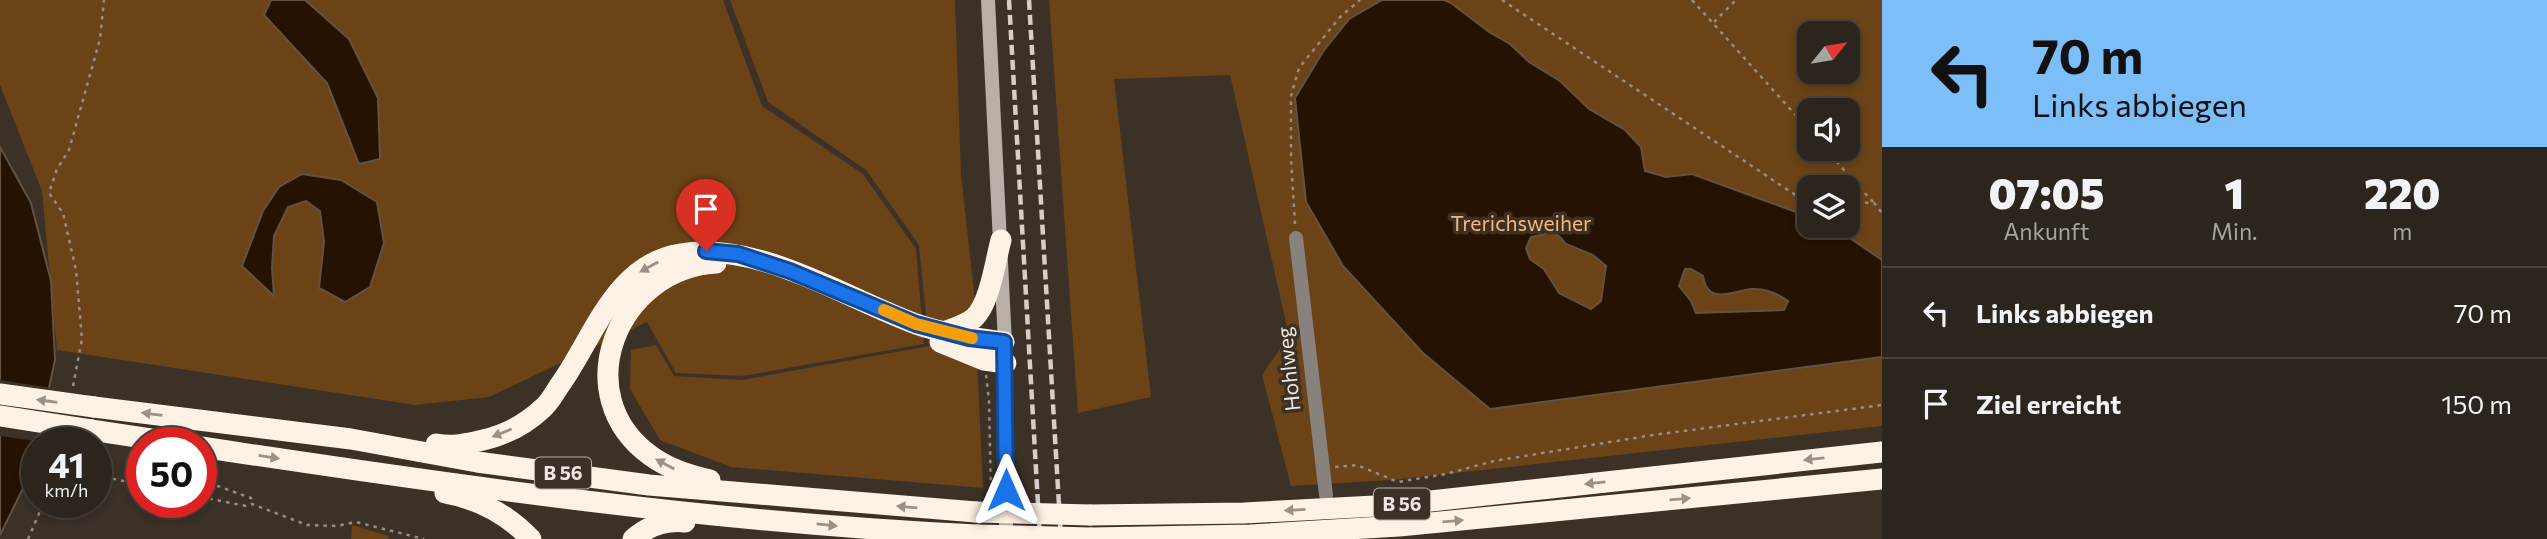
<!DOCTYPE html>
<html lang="de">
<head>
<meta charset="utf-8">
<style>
  :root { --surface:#2c251d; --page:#342d26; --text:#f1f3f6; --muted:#a6a5a4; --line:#48423b }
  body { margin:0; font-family:Commissioner,sans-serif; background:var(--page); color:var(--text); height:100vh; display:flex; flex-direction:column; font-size:26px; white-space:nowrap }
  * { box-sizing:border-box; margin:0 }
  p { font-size:23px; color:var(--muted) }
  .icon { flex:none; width:38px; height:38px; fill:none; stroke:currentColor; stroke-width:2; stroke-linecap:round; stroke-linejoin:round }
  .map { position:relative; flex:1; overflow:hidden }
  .drawer { display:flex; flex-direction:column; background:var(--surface); width:665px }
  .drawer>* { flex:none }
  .hud { background:#7bbef8; color:#111; overflow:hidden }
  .needle { width:46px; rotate:60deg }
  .buttons { position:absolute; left:1797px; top:21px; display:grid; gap:14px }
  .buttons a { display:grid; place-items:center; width:63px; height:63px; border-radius:14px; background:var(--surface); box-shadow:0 4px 10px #0003,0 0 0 2px var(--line); font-size:35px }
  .speed { position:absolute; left:21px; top:427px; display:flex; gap:14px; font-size:35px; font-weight:700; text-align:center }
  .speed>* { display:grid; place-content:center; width:91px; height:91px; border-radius:50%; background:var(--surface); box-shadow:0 4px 10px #0003,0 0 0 2px var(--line); line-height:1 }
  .speed small { font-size:18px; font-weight:400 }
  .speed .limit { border:10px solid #d22; background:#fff; color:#111 }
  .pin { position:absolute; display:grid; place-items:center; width:60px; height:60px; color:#fff; margin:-72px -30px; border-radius:50% 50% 50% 0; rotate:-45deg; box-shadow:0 0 7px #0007 }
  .pin .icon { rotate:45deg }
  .me { position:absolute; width:77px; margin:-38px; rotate:0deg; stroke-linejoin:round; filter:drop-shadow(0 0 5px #0008) }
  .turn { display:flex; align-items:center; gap:24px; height:147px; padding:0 35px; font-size:32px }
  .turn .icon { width:91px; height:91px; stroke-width:2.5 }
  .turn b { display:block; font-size:49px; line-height:60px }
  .eta { display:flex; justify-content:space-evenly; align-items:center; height:119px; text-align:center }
  .eta b { font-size:42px; font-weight:800; line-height:49px }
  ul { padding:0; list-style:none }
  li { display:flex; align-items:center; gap:21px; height:91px; padding:0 35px; border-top:2px solid var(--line) }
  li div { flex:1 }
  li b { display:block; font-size:26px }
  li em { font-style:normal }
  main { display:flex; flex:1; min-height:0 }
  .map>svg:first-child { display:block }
</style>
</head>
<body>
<main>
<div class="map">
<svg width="1882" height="539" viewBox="0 0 1882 539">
  <rect width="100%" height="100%" fill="#3b3127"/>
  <g fill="#6b4316" fill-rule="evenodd">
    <path d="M0,0H723L762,106L863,174L916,249L924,344L742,376L676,373L647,322L489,397L415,405L57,350L42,191L0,85Z"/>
    <path d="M730,0H955L961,174L974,292L983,488L731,467L660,440L630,389L631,350L656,345L674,376L742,380L929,346L919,245L866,170L768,102Z"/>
    <path d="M1049,0H1882V426L1391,480L1291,486L1262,375L1289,336L1230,75L1114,79L1151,397L1078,413ZM1810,33H1848V72H1810ZM1810,110H1848V149H1810ZM1810,187H1848V226H1810Z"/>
    <path d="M352,525L389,536L388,539H351Z"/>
  </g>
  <g fill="#251200" stroke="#615244" stroke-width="2" fill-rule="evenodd">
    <path d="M271,0H305L349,39L378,98L380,159L359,164L327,83L264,15Z"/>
    <path d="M1382,0H1444L1451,3L1489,32L1510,44L1529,62L1560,81L1589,109L1625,130L1641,147L1645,171L1666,177L1692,174L1796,212L1809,218L1810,226H1828L1835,228L1882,260V357L1490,409L1423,353L1343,266L1306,202L1295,98L1324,50L1349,19ZM1553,232L1560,237L1566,244L1593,255L1606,266L1601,301L1591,309L1559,293L1544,269L1530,259L1526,248L1531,237ZM1685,269H1691L1703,276C1708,307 1734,290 1752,289C1765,288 1778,294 1788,301L1784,310L1696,313L1691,301L1679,286Z"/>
    <path d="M0,147L31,203L51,281L55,360L37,443L35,464L0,535Z"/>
    <path d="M302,174L341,180L377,202L384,243L370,287L345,302L319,288L324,242L320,211L306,201L288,207L274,236L272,268L274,296L242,266L263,211L279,187Z"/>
  </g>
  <path fill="#3b3127" d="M0,380L52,388L42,442L0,436Z"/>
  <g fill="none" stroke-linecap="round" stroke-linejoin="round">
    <g stroke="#958d85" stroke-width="2.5" stroke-dasharray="3.5 5" stroke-linecap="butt">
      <path d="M1502,0L1803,200H1810"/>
      <path d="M1692,0L1810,131"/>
      <path d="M1714,22L1736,0"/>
      <path d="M1825,149L1874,203"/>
      <path d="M1848,202L1874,203L1882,213"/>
      <path d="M1295,224L1291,159V96L1299,68L1340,17L1360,0"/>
      <path d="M986,375L989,401L991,495"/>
      <path d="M73,386L82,339L76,270L63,213L49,193L57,169L69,150L100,39L104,0"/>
      <path d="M130,454L142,458"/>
      <path d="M1335,467L1357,465L1398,482L1446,474L1494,461L1653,435L1882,405"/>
      <path d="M96,475L142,485"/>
      <path d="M201,480L251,498L252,504"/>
      <path d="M201,497L246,506L252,504L307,525L337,526L356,522L424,539"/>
      <path d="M28,539L44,502"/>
    </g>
    <path stroke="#87827d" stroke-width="14" d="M1296,238L1326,495"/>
    <path stroke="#b8afa7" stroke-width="14" d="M988,0L1006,363V539"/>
    <g stroke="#fef1e5" stroke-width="21">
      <path d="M944,332C954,328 966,325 974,318C990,303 995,262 1001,240"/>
      <path d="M940,342L984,360L1006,363"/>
      <path d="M94,407L351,439L477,462L649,485L976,512"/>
      <path d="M91,430L177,443"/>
      <path d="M436,444C453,447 466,444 483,440C505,435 526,424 543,408C551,401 556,390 562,382C594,336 616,264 680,254C760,241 843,297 916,324C945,334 974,338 1004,342"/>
      <path d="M201,447C458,486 717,523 977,535"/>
      <path d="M710,480C689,475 669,469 651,456C566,395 617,269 716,263"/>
      <path d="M445,493C479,499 507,514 531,539"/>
      <path d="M1090,515L1244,513L1394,505L1882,452"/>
      <path d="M1091,538L1250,535L1399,526L1882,479"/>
      <path d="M633,539C648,526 666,520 685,522"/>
    </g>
    <g stroke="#d6cec8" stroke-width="4.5" stroke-dasharray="10 5" stroke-linecap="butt">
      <path d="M1009,0L1040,539"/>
      <path d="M1029,0L1061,539"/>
    </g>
    <g stroke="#fef1e5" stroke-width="21">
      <path d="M0,394L94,407"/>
      <path d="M0,416L91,430"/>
      <path d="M976,512L1090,515"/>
      <path d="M977,535L1091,538"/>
    </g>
  </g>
  <defs><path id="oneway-solid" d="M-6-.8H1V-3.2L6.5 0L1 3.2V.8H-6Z" transform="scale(1.75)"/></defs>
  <g fill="#9c9186">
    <use href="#oneway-solid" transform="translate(649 267) rotate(151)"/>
    <use href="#oneway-solid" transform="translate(47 401) rotate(-172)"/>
    <use href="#oneway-solid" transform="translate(152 414) rotate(-173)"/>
    <use href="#oneway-solid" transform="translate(502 433) rotate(158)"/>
    <use href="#oneway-solid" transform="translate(269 457) rotate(9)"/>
    <use href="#oneway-solid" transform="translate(1814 459) rotate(174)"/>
    <use href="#oneway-solid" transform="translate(665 464) rotate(-152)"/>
    <use href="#oneway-solid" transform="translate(1595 483) rotate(174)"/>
    <use href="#oneway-solid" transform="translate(1680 499) rotate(-5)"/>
    <use href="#oneway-solid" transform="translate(907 507) rotate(-175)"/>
    <use href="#oneway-solid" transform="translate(1295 510) rotate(177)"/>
    <use href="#oneway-solid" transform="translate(1453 521) rotate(-5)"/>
    <use href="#oneway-solid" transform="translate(827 525) rotate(6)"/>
  </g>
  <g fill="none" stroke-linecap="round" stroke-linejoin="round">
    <g stroke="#114b97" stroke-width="18">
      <path id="route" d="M706,251L738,254L790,271L916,324L969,338L1004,342L1006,490"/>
    </g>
    <use href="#route" stroke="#1a73e8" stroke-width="12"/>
    <path stroke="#f59e0b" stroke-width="12" d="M884,310L916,324L972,338"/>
  </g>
  <g text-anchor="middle" stroke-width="7" stroke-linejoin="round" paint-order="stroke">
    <g fill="#3b3127" stroke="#b8b0a9" stroke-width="2">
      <rect x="535" y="457.5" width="56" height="31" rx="5"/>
      <rect x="1374" y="488.5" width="56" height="31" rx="5"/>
    </g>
    <g font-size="19" font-weight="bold" fill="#eee7e1">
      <text x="563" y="480">B 56</text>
      <text x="1402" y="511">B 56</text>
    </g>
    <g font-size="21" fill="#fbb874" stroke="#3b3127">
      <text x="1521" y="231">Trerichsweiher</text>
    </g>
    <g font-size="21" fill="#eee7e1" stroke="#3b3127">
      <text transform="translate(1289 369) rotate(-96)" y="7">Hohlweg</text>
    </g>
  </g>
</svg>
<div class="buttons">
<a><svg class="needle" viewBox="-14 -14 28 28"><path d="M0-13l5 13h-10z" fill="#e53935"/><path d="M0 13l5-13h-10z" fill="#a6a5a4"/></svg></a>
<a><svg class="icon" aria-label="sound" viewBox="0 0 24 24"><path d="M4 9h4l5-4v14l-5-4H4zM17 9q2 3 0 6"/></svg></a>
<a><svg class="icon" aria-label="layers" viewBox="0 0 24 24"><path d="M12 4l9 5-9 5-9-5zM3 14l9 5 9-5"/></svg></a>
</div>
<div class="speed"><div>41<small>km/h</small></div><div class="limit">50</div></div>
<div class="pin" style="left:706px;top:251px;background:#d93025"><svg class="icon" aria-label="arrive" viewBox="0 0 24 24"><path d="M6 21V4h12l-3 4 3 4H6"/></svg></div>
<svg class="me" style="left:1006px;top:490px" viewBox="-20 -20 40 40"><path d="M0-17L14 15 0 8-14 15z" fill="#1a73e8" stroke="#fff" stroke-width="4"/></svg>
</div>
<section class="drawer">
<div class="hud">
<div class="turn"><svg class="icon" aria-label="left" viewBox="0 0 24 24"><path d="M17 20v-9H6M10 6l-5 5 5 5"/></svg><div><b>70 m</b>Links abbiegen</div></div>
</div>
<div class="eta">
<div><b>07:05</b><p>Ankunft</p></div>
<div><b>1</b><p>Min.</p></div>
<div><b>220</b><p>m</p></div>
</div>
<ul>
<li><svg class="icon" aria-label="left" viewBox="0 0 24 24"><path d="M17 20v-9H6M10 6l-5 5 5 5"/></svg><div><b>Links abbiegen</b></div><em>70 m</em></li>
<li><svg class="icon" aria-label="arrive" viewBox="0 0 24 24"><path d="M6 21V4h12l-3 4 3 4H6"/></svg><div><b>Ziel erreicht</b></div><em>150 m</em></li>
</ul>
</section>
</main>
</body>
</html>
